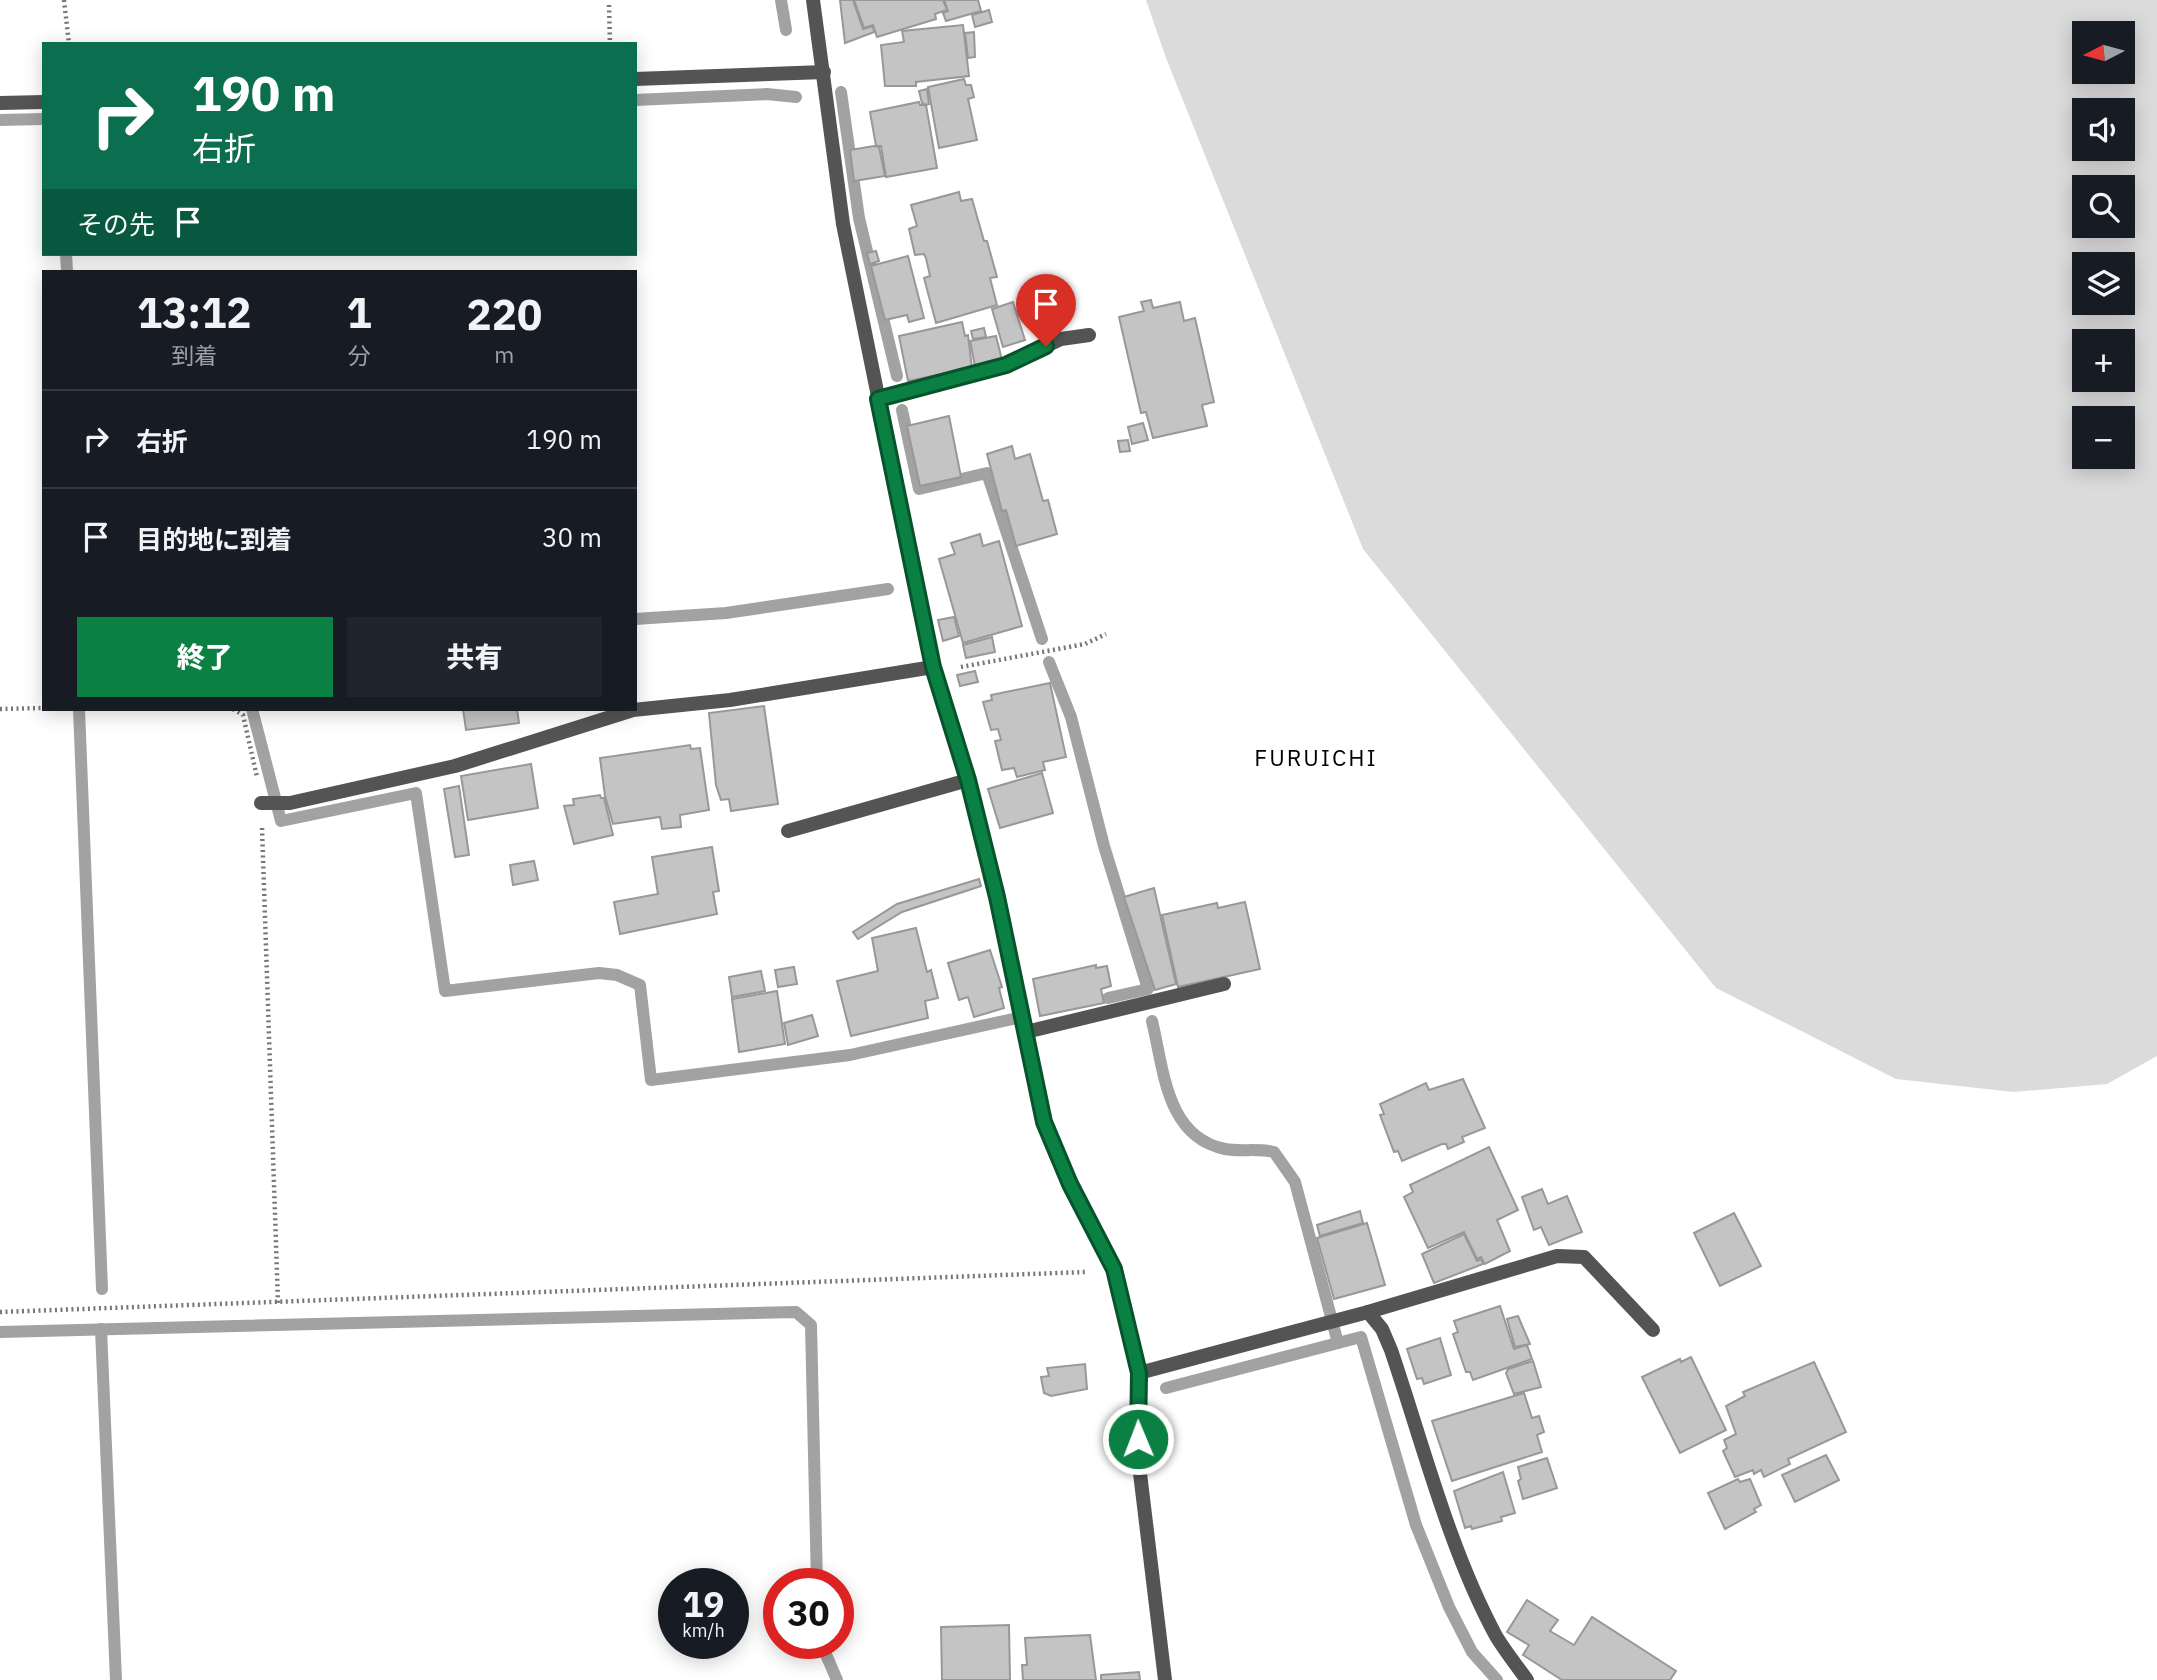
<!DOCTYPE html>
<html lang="ja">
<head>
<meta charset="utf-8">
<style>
  :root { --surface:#171b24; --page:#20242c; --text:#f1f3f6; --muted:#9ea1a6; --line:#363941; --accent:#0b8043 }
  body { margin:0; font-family:"IBM Plex Sans","Noto Sans JP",sans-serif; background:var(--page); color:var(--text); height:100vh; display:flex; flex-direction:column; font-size:26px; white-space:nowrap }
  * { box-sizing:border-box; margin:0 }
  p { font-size:23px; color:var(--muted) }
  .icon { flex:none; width:38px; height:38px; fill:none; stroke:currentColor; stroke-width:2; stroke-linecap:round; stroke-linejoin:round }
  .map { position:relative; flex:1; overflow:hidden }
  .drawer { position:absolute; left:42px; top:270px; width:595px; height:441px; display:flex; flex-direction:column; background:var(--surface); border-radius:0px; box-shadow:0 4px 18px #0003 }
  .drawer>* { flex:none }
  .top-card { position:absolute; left:42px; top:42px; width:595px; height:214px; border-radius:0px; box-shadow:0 4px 18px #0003; background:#0b6e4f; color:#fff; overflow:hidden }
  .needle { width:46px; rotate:264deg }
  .fabs { position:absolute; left:2072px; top:21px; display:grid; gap:14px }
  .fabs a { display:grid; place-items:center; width:63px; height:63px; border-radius:0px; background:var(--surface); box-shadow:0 4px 18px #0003; font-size:35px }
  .speed { position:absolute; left:658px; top:1568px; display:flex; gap:14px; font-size:35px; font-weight:700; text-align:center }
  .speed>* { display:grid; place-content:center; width:91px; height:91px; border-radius:50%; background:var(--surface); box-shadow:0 4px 18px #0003; line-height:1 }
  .speed small { font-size:18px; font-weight:400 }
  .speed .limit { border:10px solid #d22; background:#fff; color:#111 }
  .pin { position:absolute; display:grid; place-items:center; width:60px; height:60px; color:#fff; margin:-72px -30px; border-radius:50% 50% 50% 0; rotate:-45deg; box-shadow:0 0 7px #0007 }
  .pin .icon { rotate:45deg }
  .me { position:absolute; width:77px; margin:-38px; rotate:359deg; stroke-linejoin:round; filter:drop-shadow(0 0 5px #0008) }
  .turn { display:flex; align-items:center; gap:24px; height:147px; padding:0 35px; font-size:32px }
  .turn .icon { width:91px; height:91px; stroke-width:2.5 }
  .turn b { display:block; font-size:49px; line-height:60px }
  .then { display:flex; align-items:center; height:66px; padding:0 35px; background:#0003; gap:14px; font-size:26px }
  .eta { display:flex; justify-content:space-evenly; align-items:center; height:119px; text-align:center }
  .eta b { font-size:42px; font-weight:800; line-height:49px }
  .action { display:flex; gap:14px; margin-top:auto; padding:14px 35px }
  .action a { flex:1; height:80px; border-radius:0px; background:var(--accent); color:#fff; font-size:28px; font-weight:800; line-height:80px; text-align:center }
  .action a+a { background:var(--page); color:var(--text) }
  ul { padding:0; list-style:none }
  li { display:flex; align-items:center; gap:21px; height:98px; padding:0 35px; border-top:2px solid var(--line) }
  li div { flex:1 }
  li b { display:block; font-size:26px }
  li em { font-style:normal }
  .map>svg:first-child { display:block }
</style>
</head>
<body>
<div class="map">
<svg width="2157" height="1680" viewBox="0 0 2157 1680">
  <rect width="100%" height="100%" fill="#fff"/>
  <path fill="#dbdbdb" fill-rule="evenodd" d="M1146,0H2157V1056L2107,1084L2013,1092L1896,1079L1716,988L1363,549L1166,58ZM2084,33H2123V72H2084ZM2123,110V149H2084V110ZM2123,187V226H2084V187ZM2084,264H2123V303H2084ZM2123,341V380H2084V341ZM2123,418V457H2084V418Z"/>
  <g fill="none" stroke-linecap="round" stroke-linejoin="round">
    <g stroke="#a2a2a2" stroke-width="12">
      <path d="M781,0L786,30"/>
      <path d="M841,92L859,218L897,376"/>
      <path d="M635,100L767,94L796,97"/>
      <path d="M0,120L44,119"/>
      <path d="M66,254L67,271"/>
      <path d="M902,410L919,489L987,473L1042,639"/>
      <path d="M635,619L726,613L888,589"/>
      <path d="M1049,662L1071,717L1104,846L1148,989L1108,998"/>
      <path d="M79,709L102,1289"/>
      <path d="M252,709L281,821L416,793L445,991L599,973L617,975L640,985L651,1080L850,1055L1013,1019"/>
      <path d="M1152,1021C1164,1070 1166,1137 1225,1149C1241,1152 1258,1148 1274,1152L1295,1182L1338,1343"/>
      <path d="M101,1329L116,1680"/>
      <path d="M0,1332L796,1312L811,1325L817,1584"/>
      <path d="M1166,1388L1361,1337L1416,1525L1449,1607L1472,1652L1497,1680"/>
      <path d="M821,1643L837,1680"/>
    </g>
  </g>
  <g fill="#c4c4c4" stroke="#989898" stroke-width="2">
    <path d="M840,0H853L863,29L873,26L874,32L845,43Z"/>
    <path d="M854,0H943L947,10L935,14L936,19L877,37L873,25L864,28Z"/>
    <path d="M944,0H978L981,11L946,21L943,13L948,11Z"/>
    <path d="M989,10L992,22L975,27L972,15Z"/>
    <path d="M963,25L969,76L916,82V86H885L881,45L904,42L902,31Z"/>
    <path d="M974,32L975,57L968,58L965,33Z"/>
    <path d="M964,79L966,85H971L974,97L968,99L977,140L939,148L928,87Z"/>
    <path d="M927,89L929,104L926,105L922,103L919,91Z"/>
    <path d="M919,102L920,105H926L937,168L886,177L881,146H876L870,112Z"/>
    <path d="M874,146L879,147L885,176L854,181L850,150Z"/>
    <path d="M959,192L961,201L972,199L984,241H987L997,277L990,278L997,305L936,323L924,278L930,276L926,258L924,254L915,255L909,229L917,226L911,205Z"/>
    <path d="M876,251L879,261L870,264L867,253Z"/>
    <path d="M908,256L924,318L909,322L907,315L885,320L871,266Z"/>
    <path d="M1151,300L1153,308L1180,302L1184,321L1195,318L1214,402L1202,405L1207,426L1153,438L1146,412L1141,413L1119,317L1144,311L1141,302Z"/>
    <path d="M1013,302L1025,340L1003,347L992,309Z"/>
    <path d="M962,322L965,336L968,335L972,368L908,381L899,336Z"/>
    <path d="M984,328L986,337L973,339L971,331Z"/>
    <path d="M996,336L1002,360L975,366L970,341Z"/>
    <path d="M949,416L961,477L920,486L907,426Z"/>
    <path d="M1143,423L1148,440L1132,444L1128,427Z"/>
    <path d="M1128,440L1130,451L1120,452L1118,441Z"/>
    <path d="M1012,446L1015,459L1030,454L1043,501L1048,500L1057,534L1016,546L1006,510L1002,511L987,454Z"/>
    <path d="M980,534L983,546L999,541L1022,626L963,643L939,559L955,554L951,543Z"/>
    <path d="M954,617L959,636L943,641L938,620Z"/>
    <path d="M992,637L995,652L966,658L963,645Z"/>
    <path d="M975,671L978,682L960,686L957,675Z"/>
    <path d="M1050,683L1066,757L1043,762L1045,770L1017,777L1014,768L1002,770L995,741L1001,740L998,729L991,730L983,702L992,700L991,695Z"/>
    <path d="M764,706L778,804L731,811L729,799L721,800L716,785L709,713Z"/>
    <path d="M463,709H517L519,723L466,730Z"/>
    <path d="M690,745L691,749L700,748L709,810L680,815L681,827L662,829L660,817L613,824L605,796L600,758Z"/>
    <path d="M531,764L538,808L468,820L461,776Z"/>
    <path d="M1042,773L1053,813L1000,828L988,789Z"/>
    <path d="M459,786L469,855L455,857L444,789Z"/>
    <path d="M600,795L601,798H604L613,835L574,844L564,806L574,805L573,799Z"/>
    <path d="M712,847L719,891L713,892L717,914L620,934L614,902L658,894L652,857Z"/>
    <path d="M534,861L538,880L513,885L510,865Z"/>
    <path d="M979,879L981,886L902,912L858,939L853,932L897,904Z"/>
    <path d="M1154,888L1176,984L1155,990L1124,897Z"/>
    <path d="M1245,902L1260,969L1178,987L1162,915L1217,903L1218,908Z"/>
    <path d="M916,928L927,972L931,970L938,998L925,1001L928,1018L851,1036L837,981L878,971L872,938Z"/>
    <path d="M990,950L1002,987L999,988L1004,1008L974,1017L968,997L959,1000L948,963Z"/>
    <path d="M1096,965V968L1107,966L1111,986L1101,989L1104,1003L1040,1016L1033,979Z"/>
    <path d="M794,967L797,984L778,987L775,970Z"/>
    <path d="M761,971L765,991L732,997L729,977Z"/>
    <path d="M777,991L785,1044L739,1052L732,999Z"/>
    <path d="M812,1015L818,1036L788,1045L784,1023Z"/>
    <path d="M1463,1079L1485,1128L1462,1137L1464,1142L1448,1149L1446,1144H1442L1402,1161L1398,1151L1394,1152L1380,1115L1384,1114L1380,1104L1426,1083L1429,1090Z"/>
    <path d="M1489,1147L1518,1210L1497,1220L1510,1251L1485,1264L1481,1257L1477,1259L1464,1232L1428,1248L1404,1197L1413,1192L1410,1185Z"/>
    <path d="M1542,1189L1548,1204L1567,1196L1582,1232L1549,1245L1541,1227L1534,1230L1522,1197Z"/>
    <path d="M1360,1211L1363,1223L1320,1236L1317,1225Z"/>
    <path d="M1734,1213L1761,1266L1720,1286L1694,1233Z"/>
    <path d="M1367,1223L1385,1285L1334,1299L1317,1238Z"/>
    <path d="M1464,1234L1477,1261L1481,1259L1483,1264L1434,1283L1422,1254Z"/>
    <path d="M1500,1306L1514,1349L1527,1345L1532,1359L1473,1380L1470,1372H1466L1453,1334L1458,1332L1454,1321Z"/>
    <path d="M1518,1316L1530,1344L1515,1347L1507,1319Z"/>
    <path d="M1440,1338L1451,1375L1424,1384L1422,1378L1417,1379L1407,1349Z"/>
    <path d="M1691,1357L1726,1430L1680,1453L1642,1377L1680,1359L1681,1362Z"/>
    <path d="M1533,1361L1541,1387L1514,1394L1506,1373L1508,1369Z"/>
    <path d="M1814,1362L1846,1432L1788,1459L1790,1464L1764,1477L1761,1470L1754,1474L1753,1470L1735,1477L1723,1451L1727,1448L1724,1440L1736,1434L1726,1406L1745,1396L1743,1392Z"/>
    <path d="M1085,1364L1087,1389L1051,1396L1044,1393L1041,1377L1049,1376L1047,1368Z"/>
    <path d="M1524,1393L1532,1418L1539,1416L1544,1432L1537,1435L1542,1452L1452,1481L1432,1421Z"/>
    <path d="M1826,1455L1839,1480L1795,1502L1782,1475Z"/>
    <path d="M1547,1458L1557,1488L1523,1499L1518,1481L1521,1479L1518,1467Z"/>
    <path d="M1503,1472L1515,1513L1501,1517L1502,1521L1472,1529L1471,1526L1465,1528L1454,1491Z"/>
    <path d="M1738,1479L1740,1482L1750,1479L1761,1505L1754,1509L1756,1512L1725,1529L1708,1493Z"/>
    <path d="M1527,1600L1558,1620L1550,1631L1574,1645L1592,1617L1676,1671L1670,1680H1562L1523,1655L1529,1645L1507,1632Z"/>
    <path d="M1009,1625L1010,1680H942L941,1627Z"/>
    <path d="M1090,1635L1096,1680H1023L1022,1665H1027L1025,1638Z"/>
    <path d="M1139,1672L1140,1680H1101V1675Z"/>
  </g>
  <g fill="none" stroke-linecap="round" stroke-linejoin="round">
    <g stroke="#767676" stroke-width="4.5" stroke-dasharray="2 3.5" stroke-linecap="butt">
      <path d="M64,0L69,44"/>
      <path d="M609,5L610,44"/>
      <path d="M961,667L1085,644L1106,634"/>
      <path d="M0,709L44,708"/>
      <path d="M233,709L243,715L257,777"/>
      <path d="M262,828L278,1303"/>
      <path d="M0,1312L1085,1272"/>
    </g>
    <g stroke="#545454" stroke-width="14">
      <path d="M878,399L1006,365L1061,339L1089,335"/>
      <path d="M261,803H290L455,766L633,710L730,700L933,667"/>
      <path d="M788,831L968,780"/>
      <path d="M1026,1032L1224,984"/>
      <path d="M1368,1312L1557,1256L1584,1257L1653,1330"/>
    </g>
    <g stroke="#545454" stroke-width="14">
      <path d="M813,0L843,224L934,672L968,780L997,897L1044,1122L1070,1184L1114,1269L1139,1373V1465L1165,1680"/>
      <path d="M635,79L824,72"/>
      <path d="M0,103L44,102"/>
      <path d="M1139,1373L1368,1312L1382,1329L1391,1350C1423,1444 1449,1549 1496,1636C1505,1651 1517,1666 1527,1680"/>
    </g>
  </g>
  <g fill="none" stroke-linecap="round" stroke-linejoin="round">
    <g stroke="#07532c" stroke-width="18">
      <path id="route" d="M1046,346L1006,365L878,399L933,667L968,780L997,897L1044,1122L1070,1184L1114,1269L1139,1373L1138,1439"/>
    </g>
    <use href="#route" stroke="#0b8043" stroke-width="12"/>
  </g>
  <g text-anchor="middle" stroke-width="6" stroke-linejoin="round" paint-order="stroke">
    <g font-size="23" letter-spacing="2" fill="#000" stroke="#fff">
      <text x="1316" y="766">FURUICHI</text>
    </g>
  </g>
</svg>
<div class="fabs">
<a><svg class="needle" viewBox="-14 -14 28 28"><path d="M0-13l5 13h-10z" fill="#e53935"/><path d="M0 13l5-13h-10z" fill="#9ea1a6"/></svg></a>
<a><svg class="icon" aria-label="sound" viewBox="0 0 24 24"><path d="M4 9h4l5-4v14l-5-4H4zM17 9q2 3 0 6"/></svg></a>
<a><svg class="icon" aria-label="search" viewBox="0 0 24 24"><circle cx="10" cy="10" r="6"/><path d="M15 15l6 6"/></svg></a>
<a><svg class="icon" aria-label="layers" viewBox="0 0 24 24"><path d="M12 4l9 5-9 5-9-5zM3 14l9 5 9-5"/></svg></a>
<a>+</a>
<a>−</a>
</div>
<div class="speed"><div>19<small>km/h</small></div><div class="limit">30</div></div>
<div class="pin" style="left:1046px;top:346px;background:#d93025"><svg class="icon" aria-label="arrive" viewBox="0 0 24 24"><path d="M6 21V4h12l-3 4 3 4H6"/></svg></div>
<svg class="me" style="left:1138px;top:1439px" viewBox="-20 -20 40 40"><circle r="17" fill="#0b8043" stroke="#fff" stroke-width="3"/><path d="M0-11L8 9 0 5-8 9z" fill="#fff"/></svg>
<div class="top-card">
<div class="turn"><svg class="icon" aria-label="right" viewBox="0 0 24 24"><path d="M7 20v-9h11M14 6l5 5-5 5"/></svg><div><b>190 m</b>右折</div></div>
<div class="then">その先<svg class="icon" aria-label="arrive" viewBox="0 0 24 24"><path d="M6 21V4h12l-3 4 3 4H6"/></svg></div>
</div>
<section class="drawer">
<div class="eta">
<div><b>13:12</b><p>到着</p></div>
<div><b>1</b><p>分</p></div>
<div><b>220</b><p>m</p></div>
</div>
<ul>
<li><svg class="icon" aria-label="right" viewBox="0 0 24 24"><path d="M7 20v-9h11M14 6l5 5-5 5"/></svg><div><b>右折</b></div><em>190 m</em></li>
<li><svg class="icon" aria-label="arrive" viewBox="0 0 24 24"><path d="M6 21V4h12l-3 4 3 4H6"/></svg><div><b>目的地に到着</b></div><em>30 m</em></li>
</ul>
<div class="action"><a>終了</a><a>共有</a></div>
</section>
</div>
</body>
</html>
